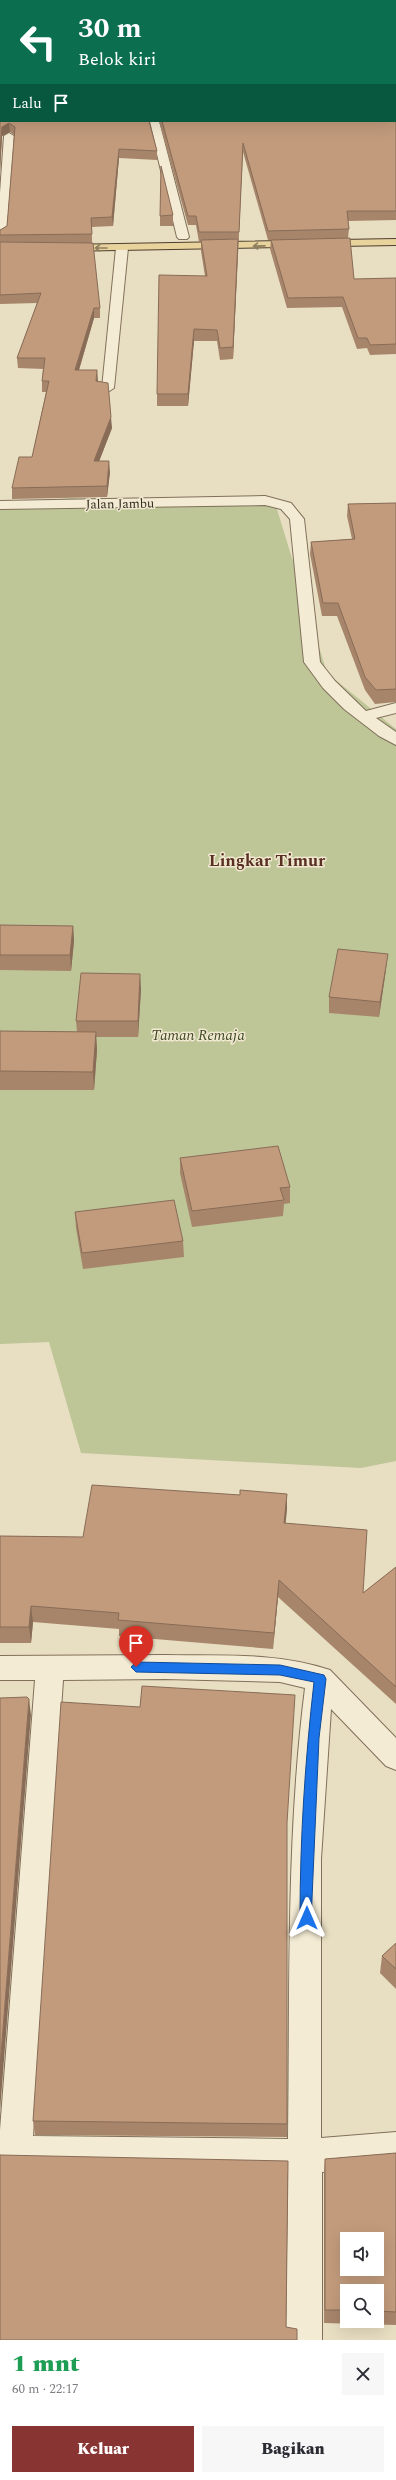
<!DOCTYPE html>
<html lang="id">
<head>
<meta charset="utf-8">
<style>
  :root { --surface:#fff; --page:#f7f7f7; --text:#2b2b33; --muted:#7c7c81; --accent:#883432 }
  body { margin:0; font-family:Spectral,serif; background:var(--page); color:var(--text); height:100vh; display:flex; flex-direction:column; font-size:15px; white-space:nowrap }
  * { box-sizing:border-box; margin:0 }
  p { font-size:13px; color:var(--muted) }
  .icon { flex:none; width:22px; height:22px; fill:none; stroke:currentColor; stroke-width:2; stroke-linecap:round; stroke-linejoin:round }
  .map { position:relative; height:2340px; overflow:hidden }
  .drawer { display:flex; flex-direction:column; background:var(--surface); flex:1 }
  .drawer>* { flex:none }
  .top-card { position:absolute; left:0px; top:0px; width:396px; height:122px; box-shadow:0 4px 16px #0002; background:#0b6e4f; color:#fff; overflow:hidden }
  .fabs { position:absolute; left:340px; top:2232px; display:grid; gap:8px }
  .fabs a { display:grid; place-items:center; width:44px; height:44px; border-radius:0px; background:var(--surface); box-shadow:0 4px 16px #0002; font-size:20px }
  .pin { position:absolute; display:grid; place-items:center; width:34px; height:34px; color:#fff; margin:-41px -17px; border-radius:50% 50% 50% 0; rotate:-45deg; box-shadow:0 0 4px #0007 }
  .pin .icon { rotate:45deg }
  .me { position:absolute; width:44px; margin:-22px; rotate:0deg; stroke-linejoin:round; filter:drop-shadow(0 0 3px #0008) }
  .turn { display:flex; align-items:center; gap:14px; height:84px; padding:0 12px; font-size:18px }
  .turn .icon { width:52px; height:52px; stroke-width:2.5 }
  .turn b { display:block; font-size:28px; line-height:34px }
  .then { display:flex; align-items:center; height:38px; padding:0 12px; background:#0003; gap:8px; font-size:15px }
  .round { display:grid; place-items:center; flex:none; width:42px; height:42px; border-radius:0px; background:var(--page) }
  .overview { display:flex; align-items:center; justify-content:space-between; height:68px; padding:0 12px }
  h1 { font-size:24px; font-weight:800; line-height:30px; color:#1e9e55 }
  .cta { display:flex; gap:8px; margin-top:auto; padding:8px 12px }
  .cta a { flex:1; height:46px; border-radius:0px; background:var(--accent); color:#fff; font-size:16px; font-weight:800; line-height:46px; text-align:center }
  .cta a+a { background:var(--page); color:var(--text) }
  .map>svg:first-child { display:block }
</style>
</head>
<body>
<div class="map">
<svg width="396" height="2340" viewBox="0 0 396 2340">
  <rect width="100%" height="100%" fill="#e8dec2"/>
  <path fill="#bec597" d="M71,498L276,506L327,673L396,729V1461L361,1468L81,1453L49,1342L0,1344V503Z"/>
  <g fill="none" stroke-linecap="round" stroke-linejoin="round">
    <g stroke="#80705b" stroke-width="2">
      <g id="minor">
        <path d="M149,121H159L189,237L187,239H179L177,237Z"/>
        <path d="M9,133L14,136L12,179L6,235L0,238V193L4,136Z"/>
        <path d="M122,245L128,248L114,388L108,392L102,388L116,248Z"/>
        <path d="M265,496L291,503L304,519L320,662L335,681L366,711L396,703V713L376,718L396,732V745L379,736L344,709L323,688L304,662L290,519L281,509L265,505L0,509V501Z"/>
        <path d="M165,1655C220,1656 278,1652 330,1670L396,1738V1770L386,1766L331,1709L321,1859V2138L396,2132V2166L322,2172V2340H286L288,2173L0,2168V2130L35,1680H0V1656ZM165,1679L280,1682L305,1688C286,1837 290,1989 288,2139L33,2136L63,1680Z"/>
      </g>
    </g>
    <g stroke="#4e3e2f" stroke-width="2">
      <path id="major" d="M396,239V245L63,251L57,248L63,245Z"/>
    </g>
    <use href="#minor" fill="#f4ebd4" fill-rule="evenodd"/>
    <use href="#major" fill="#e8d39d" fill-rule="evenodd"/>
  </g>
  <g fill="#a7856b" fill-rule="evenodd">
    <path d="M0,0H396V220L348,221L349,229L348,238L354,279L396,278V354L370,355L367,348L357,349L342,307L287,308L270,249L271,240H268L243,152L233,359L220,360L217,341H194L188,406H157V394L205,276L201,251V242H199L196,225H188L159,121H395V1H1V121H150L157,151V160L119,158L113,226L92,227V243L100,308V318H94L79,370L98,382L112,428L99,461L110,472L107,497L12,499V488L32,457L46,392H42V381L43,369L18,368L17,358L37,303L0,304V230L7,226L14,135L10,132L2,136L0,172Z"/>
    <path d="M173,215V226H160V216Z"/>
    <path d="M396,503V702L375,704L365,690L337,616H322L310,554L311,542L352,539L347,516L348,504Z"/>
    <path d="M0,925L73,926L74,941L71,971L0,970Z"/>
    <path d="M386,969L379,1017L329,1013V997Z"/>
    <path d="M141,989L138,1037H96L97,1050L94,1090H0V1031L77,1032L76,1021Z"/>
    <path d="M180,1158L290,1187V1203L284,1204L283,1216L192,1227L180,1173Z"/>
    <path d="M75,1212L183,1241L184,1257L83,1269L76,1228Z"/>
    <path d="M287,1494L285,1523L363,1593L396,1567V1704L278,1597L273,1649L119,1636V1629L33,1622L31,1643H0V1536L83,1537L240,1495Z"/>
    <path d="M287,1824V2137L35,2135L33,2121Z"/>
    <path d="M396,1943V1989L380,1973L382,1956Z"/>
    <path d="M396,2153V2325L324,2323V2173L325,2159ZM347,2291H377V2321H347Z"/>
  </g>
  <g fill="#886c57">
    <path d="M1,20V28L0,29V21Z"/>
    <path d="M0,62H1V70L0,71Z"/>
    <path d="M395,68H396V76L395,77Z"/>
    <path d="M9,123L10,132L2,136L0,172V155L2,127Z"/>
    <path d="M119,149V158L113,226L112,217Z"/>
    <path d="M238,239V250L233,359V347Z"/>
    <path d="M94,308V318L76,380L75,370Z"/>
    <path d="M194,329V341L188,406V394Z"/>
    <path d="M97,370L98,380L97,392L96,381Z"/>
    <path d="M111,417L112,428L95,472L94,461Z"/>
    <path d="M109,461L110,472L107,497V486Z"/>
    <path d="M73,926L74,941L71,971L70,955Z"/>
    <path d="M388,954L386,969L379,1017L380,1002Z"/>
    <path d="M140,974L141,989L138,1037V1021Z"/>
    <path d="M96,1032L97,1050L94,1090L93,1072Z"/>
    <path d="M287,1494V1510L284,1539V1523Z"/>
    <path d="M279,1580L278,1597L273,1649L274,1633Z"/>
    <path d="M31,1606L33,1622L31,1643L29,1627Z"/>
    <path d="M29,1699L31,1715L0,2111V2067Z"/>
  </g>
  <g fill="#c29b7c" stroke="#886c57" fill-rule="evenodd">
    <path d="M0,0H396V34L395,33V1H1V20L0,21Z"/>
    <rect x="0" y="28" width="1" height="11"/>
    <path d="M395,38L396,41V68H395Z"/>
    <rect x="0" y="47" width="1" height="15"/>
    <path d="M1,69V121H149L157,151L119,149L112,217L91,218L92,234L0,235V230L7,226L15,127L9,123L2,127L0,155V70Z"/>
    <path d="M395,74L396,76V211H347L349,229L268,231L243,143L239,232H199L196,216H188L162,121H395Z"/>
    <path d="M161,166L173,215L160,216Z"/>
    <path d="M350,238L354,279L396,278V344L370,345L367,338H358L343,297L288,298L271,240Z"/>
    <path d="M238,239L233,347L220,348L217,330L194,329L188,394H157L159,275L207,276L201,240Z"/>
    <path d="M0,242L93,243L100,308H94L75,370H97L96,381L108,383L111,417L94,461H109L107,486L12,488L19,457H32L49,381H42L45,358H17L41,293L0,295Z"/>
    <path d="M396,503V689L376,690L365,677L338,603H323L311,542L355,539L348,504Z"/>
    <path d="M0,925L73,926L70,955H0Z"/>
    <path d="M338,949L388,954L380,1002L329,997Z"/>
    <path d="M81,973L140,974L138,1021H76Z"/>
    <path d="M0,1031L96,1032L93,1072L0,1071Z"/>
    <path d="M278,1146L290,1187L280,1188L284,1200L192,1211L180,1158Z"/>
    <path d="M174,1200L183,1241L82,1253L75,1212Z"/>
    <path d="M92,1485L240,1495V1490L287,1494L284,1523L367,1530L363,1593L396,1567V1687L279,1580L274,1633L118,1620L119,1613L31,1606L29,1627H0V1536L83,1537Z"/>
    <path d="M142,1686L295,1695L287,1823V2124L33,2121L61,1702L140,1707Z"/>
    <path d="M27,1697L29,1699L0,2067V1698Z"/>
    <path d="M396,1943V1969L382,1956Z"/>
    <path d="M396,2153V2312L377,2311V2291H347V2310H325V2159ZM347,2239H377V2269H347Z"/>
    <path d="M0,2155L288,2161L286,2327L297,2329V2340H0Z"/>
  </g>
  <defs><path id="oneway-shaft" d="M-6 0H5M1.5-3L5.5 0L1.5 3" fill="none" stroke-width="1.6" stroke-linecap="round" stroke-linejoin="round"/></defs>
  <g stroke="#8c7e5e">
    <use href="#oneway-shaft" transform="translate(259 246) rotate(179)"/>
    <use href="#oneway-shaft" transform="translate(101 248) rotate(-180)"/>
  </g>
  <path fill="#1a73e8" stroke="#114b97" d="M136,1662L280,1665L324,1675L326,1679L319,1738L311,1922L307,1924L302,1922L300,1918C300,1839 305,1761 314,1682L280,1675L136,1672L131,1667Z"/>
  <g text-anchor="middle" stroke-width="3" stroke-linejoin="round" paint-order="stroke">
    <g font-size="13" fill="#31281e" stroke="#f0e8d0">
      <text transform="translate(120 503) rotate(-1)" y="5">Jalan Jambu</text>
    </g>
    <g font-size="15" font-style="italic" fill="#414b27" stroke="#f0e8d0">
      <text x="198" y="1040">Taman Remaja</text>
    </g>
    <g font-size="17" font-weight="bold" fill="#592f22" stroke="#f0e8d0">
      <text x="267" y="866">Lingkar Timur</text>
    </g>
  </g>
</svg>
<div class="fabs">
<a><svg class="icon" aria-label="sound" viewBox="0 0 24 24"><path d="M4 9h4l5-4v14l-5-4H4zM17 9q2 3 0 6"/></svg></a>
<a><svg class="icon" aria-label="search" viewBox="0 0 24 24"><circle cx="10" cy="10" r="6"/><path d="M15 15l6 6"/></svg></a>
</div>
<div class="pin" style="left:136px;top:1667px;background:#d93025"><svg class="icon" aria-label="arrive" viewBox="0 0 24 24"><path d="M6 21V4h12l-3 4 3 4H6"/></svg></div>
<svg class="me" style="left:307px;top:1918px" viewBox="-20 -20 40 40"><path d="M0-17L14 15 0 8-14 15z" fill="#1a73e8" stroke="#fff" stroke-width="4"/></svg>
<div class="top-card">
<div class="turn"><svg class="icon" aria-label="left" viewBox="0 0 24 24"><path d="M17 20v-9H6M10 6l-5 5 5 5"/></svg><div><b>30 m</b>Belok kiri</div></div>
<div class="then">Lalu<svg class="icon" aria-label="arrive" viewBox="0 0 24 24"><path d="M6 21V4h12l-3 4 3 4H6"/></svg></div>
</div>
</div>
<section class="drawer">
<div class="overview"><div><h1>1 mnt</h1><p>60 m · 22:17</p></div><a class="round"><svg class="icon" aria-label="close" viewBox="0 0 24 24"><path d="M6 6l12 12M18 6L6 18"/></svg></a></div>
<div class="cta"><a>Keluar</a><a>Bagikan</a></div>
</section>
</body>
</html>
